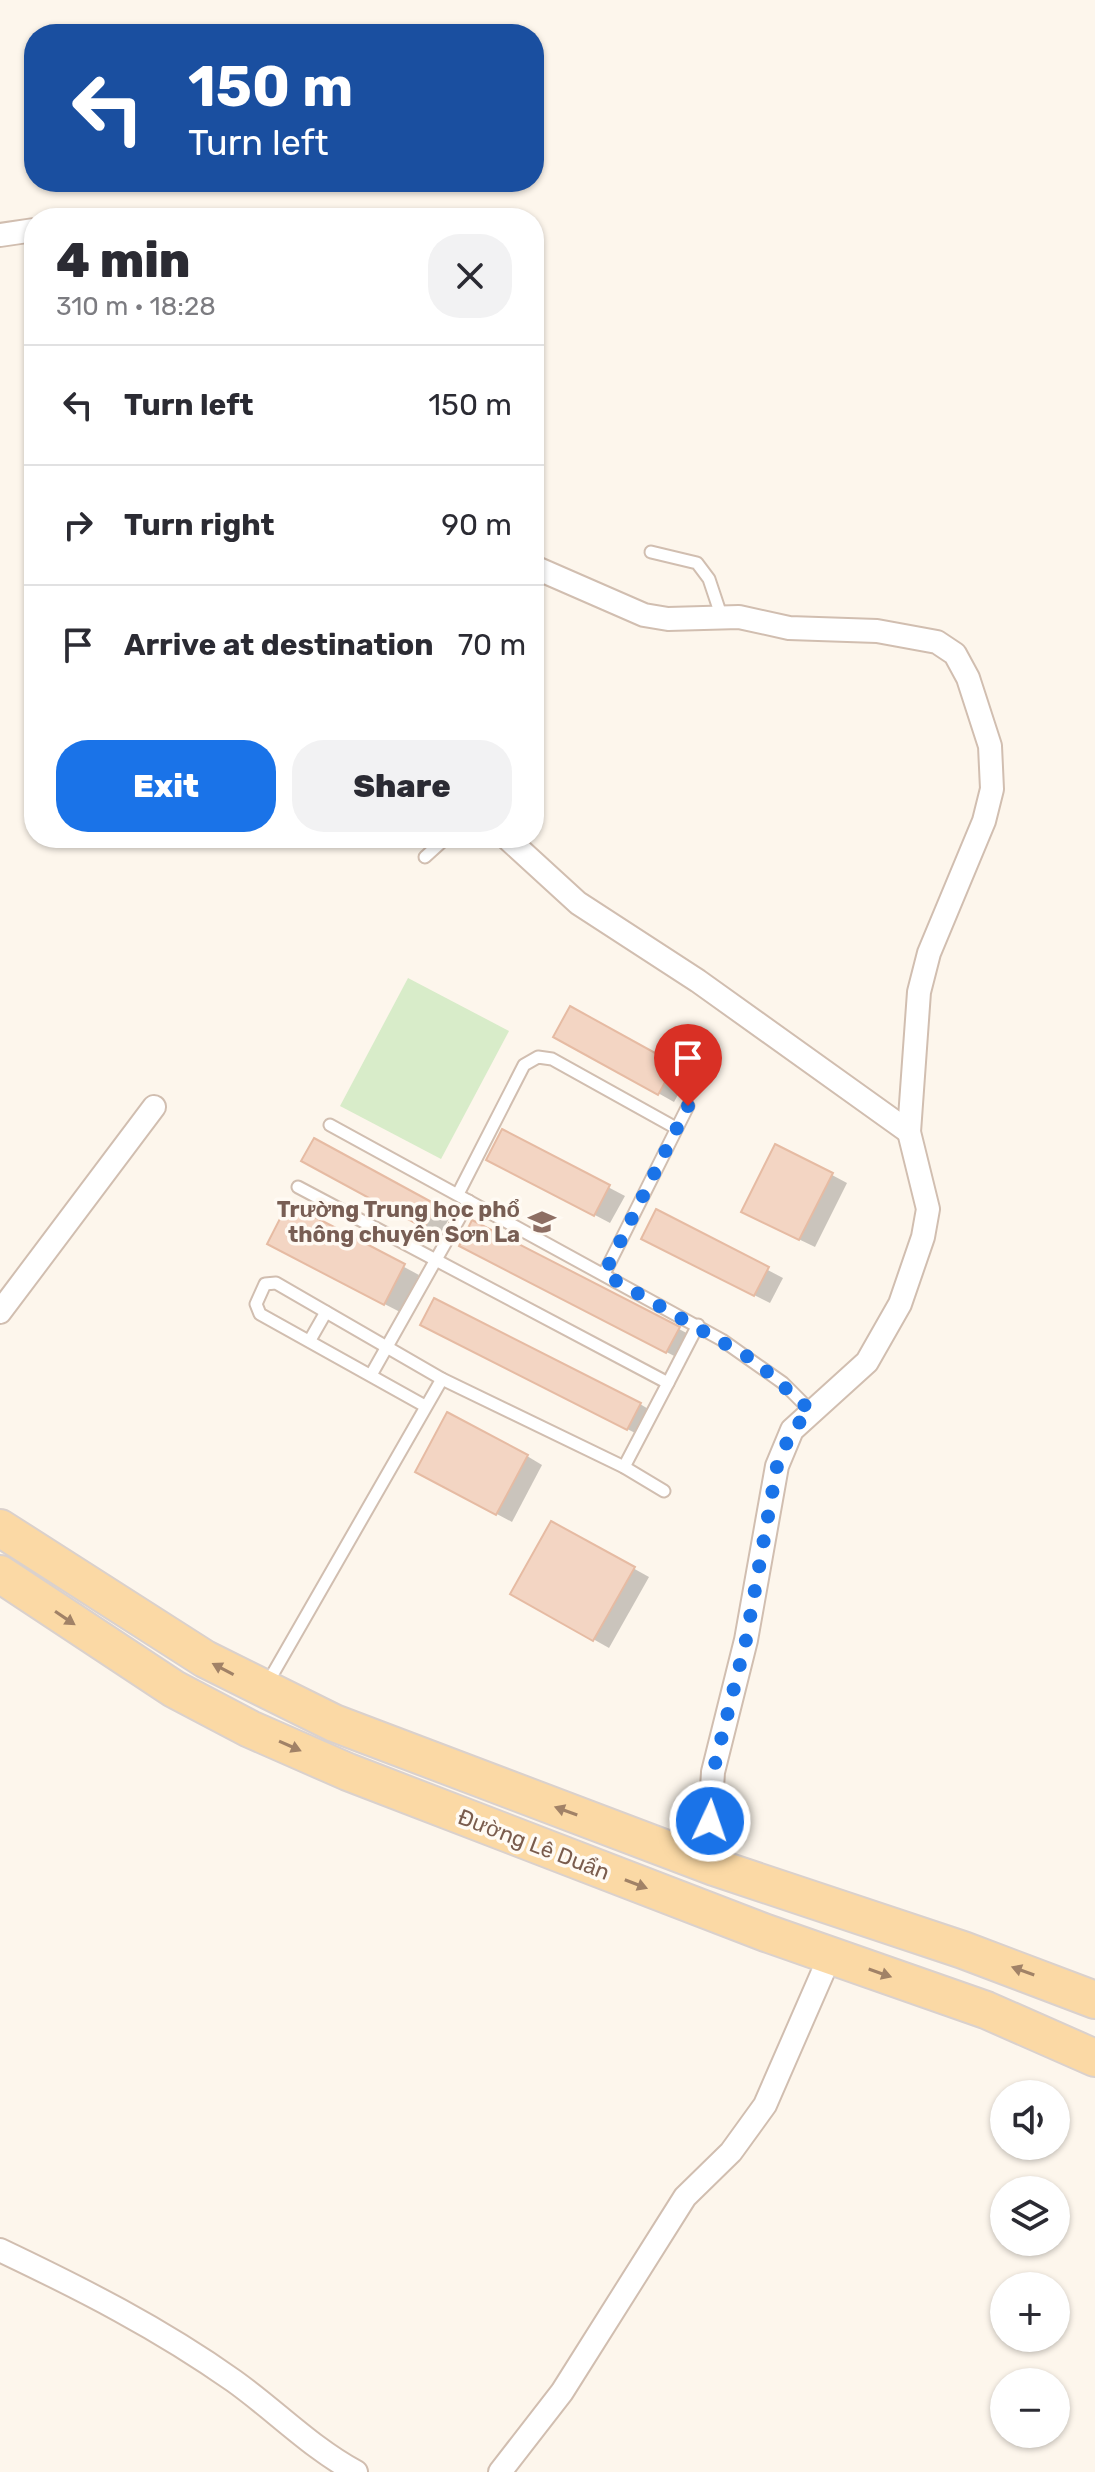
<!DOCTYPE html>
<html lang="en">
<head>
<meta charset="utf-8">
<style>
  :root { --surface:#fff; --page:#f2f2f3; --text:#2b2b33; --muted:#7c7c81; --line:#e1e1e2; --accent:#1a73e8 }
  body { margin:0; font-family:Rubik,sans-serif; background:var(--page); color:var(--text); height:100vh; display:flex; flex-direction:column; font-size:30px; white-space:nowrap }
  * { box-sizing:border-box; margin:0 }
  p { font-size:26px; color:var(--muted) }
  .icon { flex:none; width:44px; height:44px; fill:none; stroke:currentColor; stroke-width:2; stroke-linecap:round; stroke-linejoin:round }
  .map { position:relative; flex:1; overflow:hidden }
  .details { position:absolute; left:24px; top:208px; width:520px; height:640px; display:flex; flex-direction:column; background:var(--surface); border-radius:32px; box-shadow:0 2px 6px #0004 }
  .details>* { flex:none }
  .guide { position:absolute; left:24px; top:24px; width:520px; height:168px; border-radius:32px; box-shadow:0 2px 6px #0004; background:#1a4fa0; color:#fff; overflow:hidden }
  .controls { position:absolute; left:990px; top:2080px; display:grid; gap:16px }
  .controls a { display:grid; place-items:center; width:80px; height:80px; border-radius:50%; background:var(--surface); box-shadow:0 2px 6px #0004; font-size:40px }
  .pin { position:absolute; display:grid; place-items:center; width:68px; height:68px; color:#fff; margin:-82px -34px; border-radius:50% 50% 50% 0; rotate:-45deg; box-shadow:0 0 8px #0007 }
  .pin .icon { rotate:45deg }
  .me { position:absolute; width:88px; margin:-44px; rotate:3deg; stroke-linejoin:round; filter:drop-shadow(0 0 6px #0008) }
  .turn { display:flex; align-items:center; gap:28px; height:168px; padding:0 32px; font-size:36px }
  .turn .icon { width:104px; height:104px; stroke-width:2.5 }
  .turn b { display:block; font-size:56px; line-height:68px }
  .round { display:grid; place-items:center; flex:none; width:84px; height:84px; border-radius:32px; background:var(--page) }
  .head { display:flex; align-items:center; justify-content:space-between; height:136px; padding:0 32px }
  h1 { font-size:48px; font-weight:800; line-height:60px }
  .primary-button { display:flex; gap:16px; margin-top:auto; padding:16px 32px }
  .primary-button a { flex:1; height:92px; border-radius:32px; background:var(--accent); color:#fff; font-size:32px; font-weight:800; line-height:92px; text-align:center }
  .primary-button a+a { background:var(--page); color:var(--text) }
  ul { padding:0; list-style:none }
  li { display:flex; align-items:center; gap:24px; height:120px; padding:0 32px; border-top:2px solid var(--line) }
  li div { flex:1 }
  li b { display:block; font-size:30px }
  li em { font-style:normal }
  .map>svg:first-child { display:block }
</style>
</head>
<body>
<div class="map">
<svg width="1095" height="2472" viewBox="0 0 1095 2472">
  <rect width="100%" height="100%" fill="#fdf6ec"/>
  <path fill="#d8ecc9" d="M408,978L509,1031L441,1159L340,1106Z"/>
  <g fill="#0003">
    <path d="M571,1009L689,1075L674,1102L556,1036Z"/>
    <path d="M503,1132L625,1196L610,1223L504,1167Z"/>
    <path d="M319,1169L436,1206L451,1215L440,1235Z"/>
    <path d="M832,1175L847,1183L815,1247L759,1220Z"/>
    <path d="M289,1205L419,1275L400,1312L284,1252Z"/>
    <path d="M657,1212L783,1278L770,1303L659,1247Z"/>
    <path d="M476,1254L679,1329L694,1337L682,1360Z"/>
    <path d="M438,1333L640,1404L655,1413L643,1437Z"/>
    <path d="M527,1456L542,1465L512,1522L433,1480Z"/>
    <path d="M552,1523L649,1577L609,1648L513,1594Z"/>
  </g>
  <g fill="#f3d5c3" stroke="#e6bba3" stroke-width="2">
    <path d="M570,1006L675,1064L658,1095L553,1037Z"/>
    <path d="M502,1129L610,1185L594,1216L486,1160Z"/>
    <path d="M314,1138L437,1205L424,1228L301,1161Z"/>
    <path d="M775,1144L833,1173L799,1240L741,1212Z"/>
    <path d="M288,1203L405,1264L384,1305L267,1244Z"/>
    <path d="M656,1209L769,1267L754,1296L641,1239Z"/>
    <path d="M472,1220L680,1327L666,1353L459,1246Z"/>
    <path d="M434,1298L641,1403L627,1430L420,1325Z"/>
    <path d="M447,1412L528,1455L496,1515L415,1472Z"/>
    <path d="M551,1521L635,1567L593,1641L510,1594Z"/>
  </g>
  <g fill="none" stroke-linecap="round" stroke-linejoin="round">
    <g stroke="#d1beb0" stroke-width="15">
      <g id="lane">
        <path d="M651,552L697,563L709,579L721,615"/>
        <path d="M425,857L446,838"/>
        <path d="M330,1125L722,1340L783,1383L811,1411"/>
        <path d="M298,1187L668,1383L624,1467"/>
        <path d="M458,1194L524,1065L538,1057L552,1059L676,1128"/>
        <path d="M604,1274L688,1106"/>
        <path d="M310,1340L326,1312"/>
        <path d="M371,1375L469,1201"/>
        <path d="M668,1383L698,1325"/>
        <path d="M425,1406L260,1314L256,1304L265,1284L276,1283L442,1379L624,1467L664,1491"/>
        <path d="M267,1684L442,1379"/>
      </g>
    </g>
    <g stroke="#d1beb0" stroke-width="26">
      <g id="street">
        <path d="M0,235L34,230"/>
        <path d="M534,567L644,615L668,619L739,617L789,628L877,631L937,642L955,654L968,678L990,746L992,789L984,821L929,953L919,992L909,1132L928,1209L923,1237L900,1304L867,1362L792,1430L777,1466L746,1640L713,1772L710,1821L714,1867"/>
        <path d="M507,838L578,903L698,981L909,1132"/>
        <path d="M0,1312L154,1107"/>
        <path d="M0,2250C82,2289 159,2328 234,2381C276,2411 310,2447 356,2472"/>
        <path d="M500,2472L562,2392L685,2197L731,2152L765,2105L830,1956"/>
      </g>
    </g>
    <g stroke="#dad1cd" stroke-width="40">
      <g id="primary">
        <path d="M0,1528L205,1659L334,1723L714,1867L963,1950L1095,2000"/>
        <path d="M0,1574L174,1689L250,1729L348,1772L766,1933L986,2010L1095,2058"/>
      </g>
    </g>
    <use href="#lane" stroke="#fff" stroke-width="11"/>
    <use href="#street" stroke="#fff" stroke-width="22"/>
    <use href="#primary" stroke="#fbd9a5" stroke-width="36"/>
  </g>
  <defs><path id="oneway-solid" d="M-6-.8H1V-3.2L6.5 0L1 3.2V.8H-6Z" transform="scale(2)"/></defs>
  <g fill="#a18267">
    <use href="#oneway-solid" transform="translate(65 1618) rotate(34)"/>
    <use href="#oneway-solid" transform="translate(223 1669) rotate(-152)"/>
    <use href="#oneway-solid" transform="translate(290 1746) rotate(24)"/>
    <use href="#oneway-solid" transform="translate(566 1811) rotate(-160)"/>
    <use href="#oneway-solid" transform="translate(636 1884) rotate(21)"/>
    <use href="#oneway-solid" transform="translate(1023 1971) rotate(-160)"/>
    <use href="#oneway-solid" transform="translate(880 1973) rotate(19)"/>
  </g>
  <g fill="none" stroke-linecap="round" stroke-linejoin="round">
    <path stroke="#1a73e8" stroke-width="14" stroke-dasharray="0 25.2" d="M688,1106L604,1274L755,1361L811,1411L792,1430L777,1466L746,1640L713,1772L710,1821"/>
  </g>
  <defs>
    <g id="school-bare" transform="scale(2.16)"><path d="M0-5L7-2L0 1L-7-2ZM-4 1L0 2.5L4 1V4Q0 6-4 4Z" fill="#8d6e63" stroke="#fffaf3" stroke-width="2.5" paint-order="stroke"/></g>
  </defs>
  <g fill-rule="evenodd">
    <use href="#school-bare" x="542" y="1222"/>
  </g>
  <g text-anchor="middle" stroke-width="7" stroke-linejoin="round" paint-order="stroke">
    <g font-size="22" font-weight="bold" fill="#785e54" stroke="#fffaf3" text-anchor="end">
      <text x="520" y="1217">Trường Trung học phổ<tspan x="520" dy="25">thông chuyên Sơn La</tspan></text>
    </g>
    <g font-size="22" fill="#7a5c4d" stroke="#fffaf3">
      <text transform="translate(534 1844) rotate(21)" y="8">Đường Lê Duẩn</text>
    </g>
  </g>
</svg>
<div class="controls">
<a><svg class="icon" aria-label="sound" viewBox="0 0 24 24"><path d="M4 9h4l5-4v14l-5-4H4zM17 9q2 3 0 6"/></svg></a>
<a><svg class="icon" aria-label="layers" viewBox="0 0 24 24"><path d="M12 4l9 5-9 5-9-5zM3 14l9 5 9-5"/></svg></a>
<a>+</a>
<a>−</a>
</div>
<div class="pin" style="left:688px;top:1106px;background:#d93025"><svg class="icon" aria-label="arrive" viewBox="0 0 24 24"><path d="M6 21V4h12l-3 4 3 4H6"/></svg></div>
<svg class="me" style="left:710px;top:1821px" viewBox="-20 -20 40 40"><circle r="17" fill="#1a73e8" stroke="#fff" stroke-width="3"/><path d="M0-11L8 9 0 5-8 9z" fill="#fff"/></svg>
<div class="guide">
<div class="turn"><svg class="icon" aria-label="left" viewBox="0 0 24 24"><path d="M17 20v-9H6M10 6l-5 5 5 5"/></svg><div><b>150 m</b>Turn left</div></div>
</div>
<section class="details">
<div class="head"><div><h1>4 min</h1><p>310 m · 18:28</p></div><a class="round"><svg class="icon" aria-label="close" viewBox="0 0 24 24"><path d="M6 6l12 12M18 6L6 18"/></svg></a></div>
<ul>
<li><svg class="icon" aria-label="left" viewBox="0 0 24 24"><path d="M17 20v-9H6M10 6l-5 5 5 5"/></svg><div><b>Turn left</b></div><em>150 m</em></li>
<li><svg class="icon" aria-label="right" viewBox="0 0 24 24"><path d="M7 20v-9h11M14 6l5 5-5 5"/></svg><div><b>Turn right</b></div><em>90 m</em></li>
<li><svg class="icon" aria-label="arrive" viewBox="0 0 24 24"><path d="M6 21V4h12l-3 4 3 4H6"/></svg><div><b>Arrive at destination</b></div><em>70 m</em></li>
</ul>
<div class="primary-button"><a>Exit</a><a>Share</a></div>
</section>
</div>
</body>
</html>
